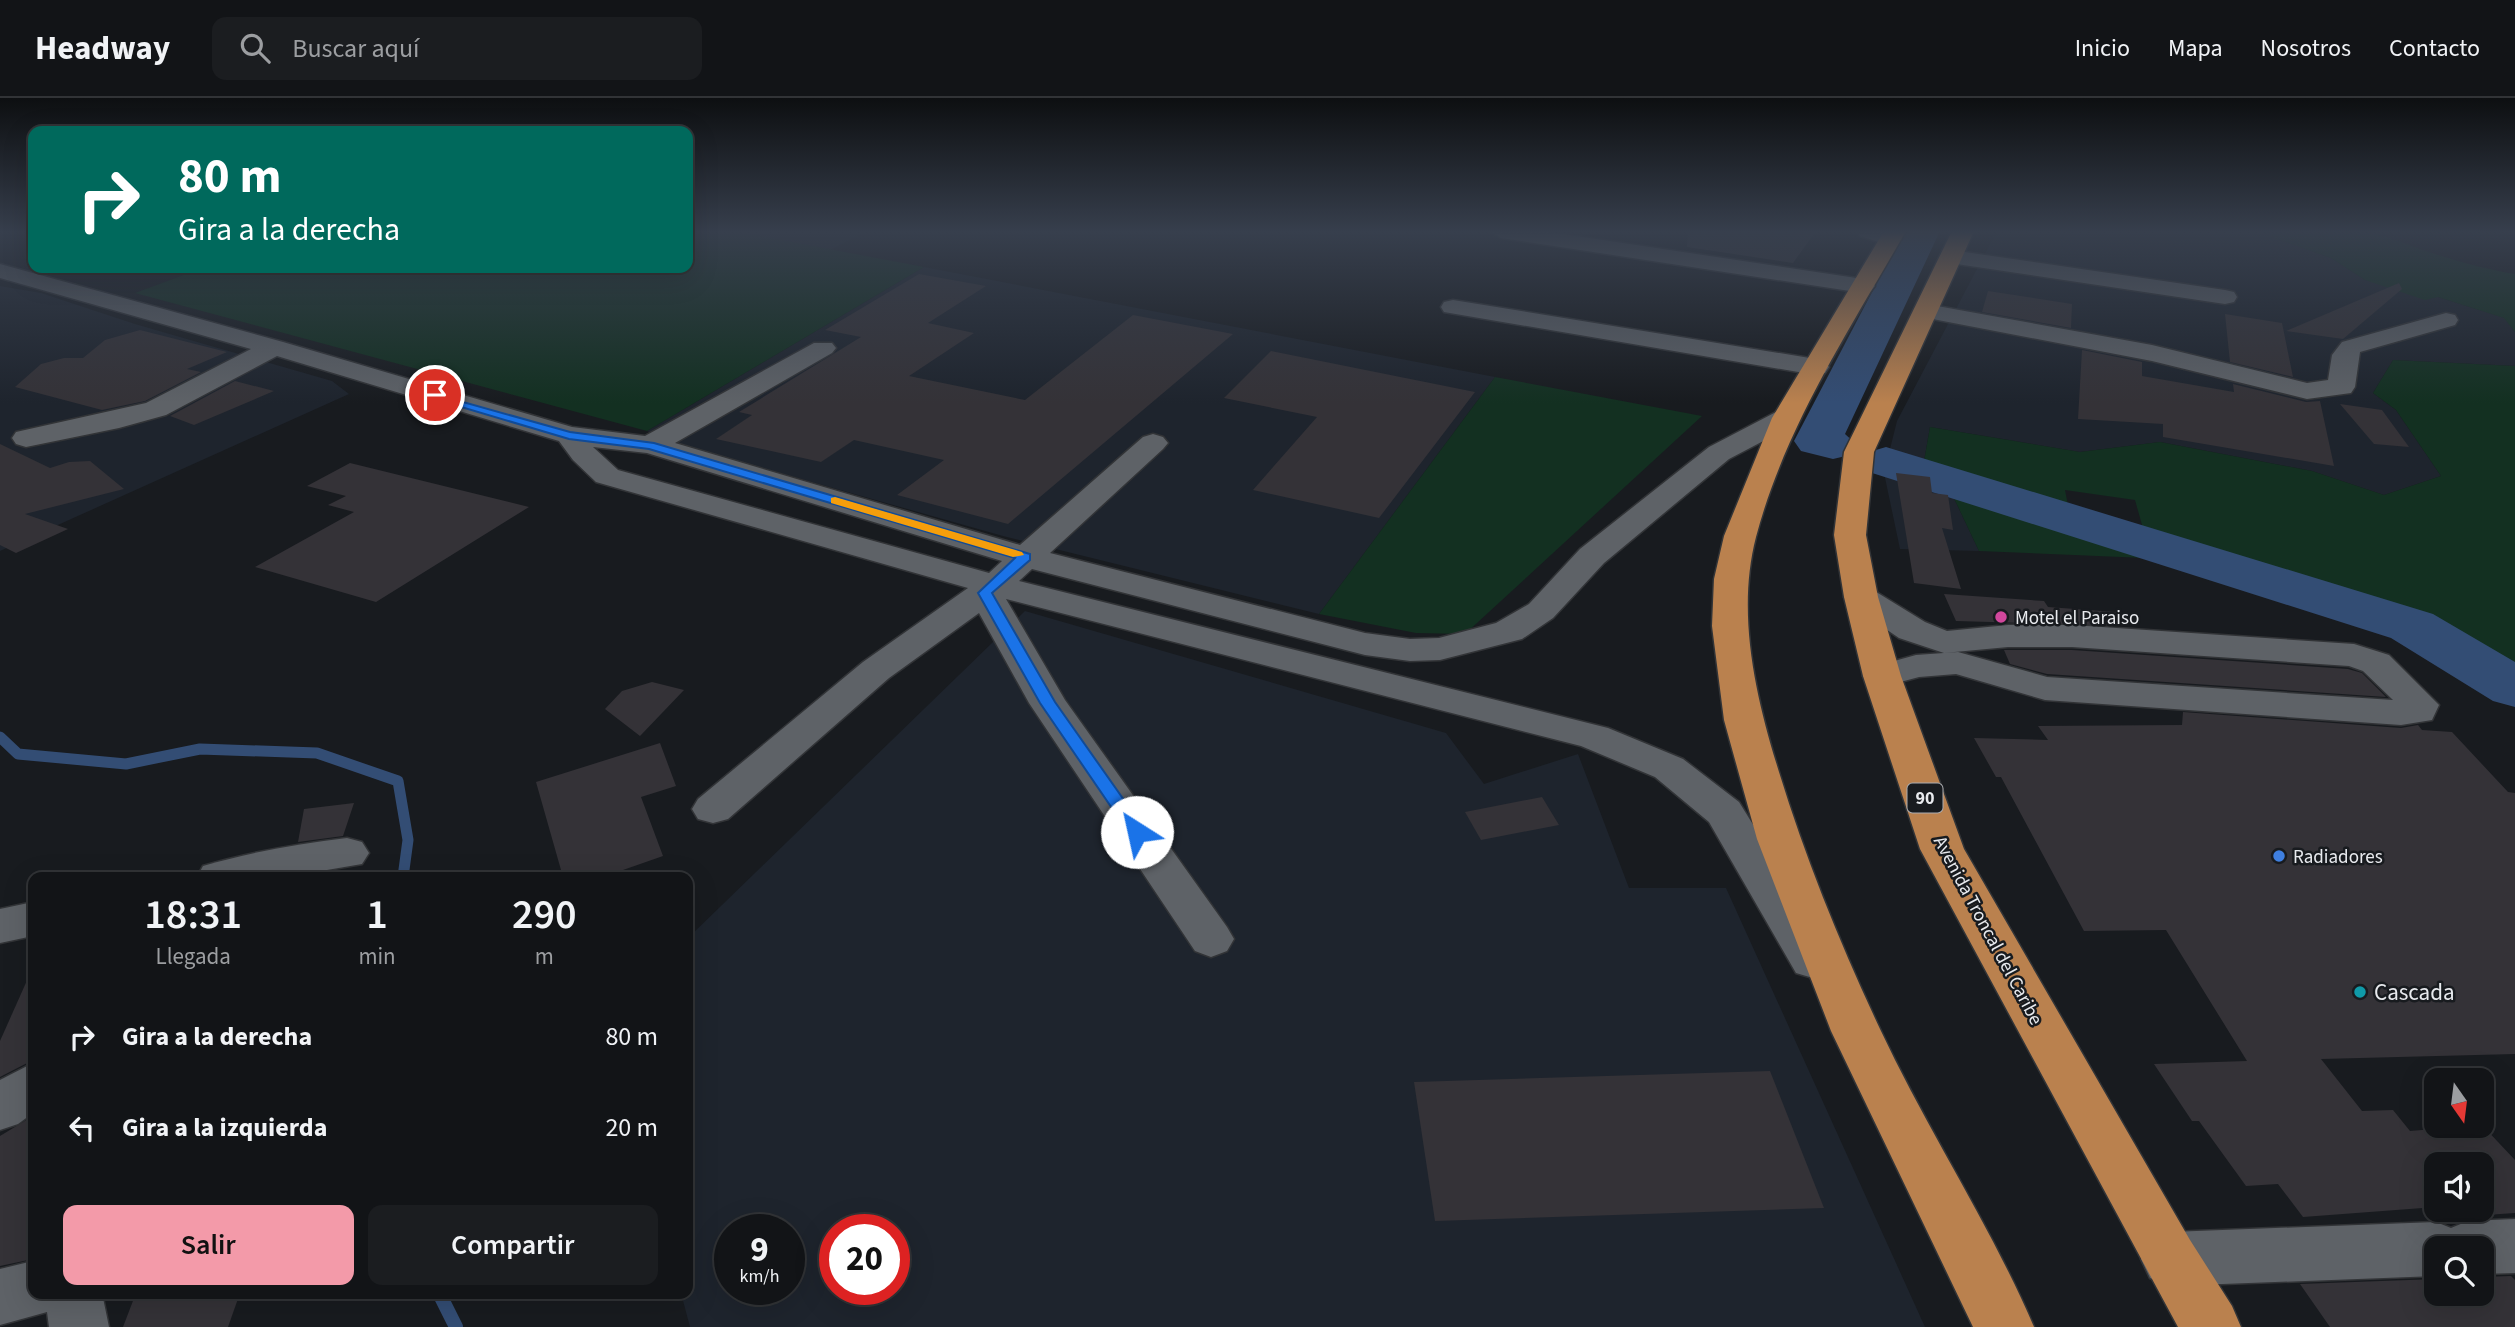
<!DOCTYPE html>
<html lang="es">
<head>
<meta charset="utf-8">
<style>
  :root { --surface:#121417; --page:#1b1d20; --text:#f1f3f6; --muted:#9c9ea1; --line:#313336; --accent:#f39aa9 }
  body { margin:0; font-family:"Source Sans 3",sans-serif; background:var(--page); color:var(--text); height:100vh; display:flex; flex-direction:column; font-size:26px; white-space:nowrap }
  * { box-sizing:border-box; margin:0 }
  p { font-size:23px; color:var(--muted) }
  .icon { flex:none; width:38px; height:38px; fill:none; stroke:currentColor; stroke-width:2; stroke-linecap:round; stroke-linejoin:round }
  .map { position:relative; flex:1; overflow:hidden }
  .panel { position:absolute; left:28px; top:774px; width:665px; height:427px; display:flex; flex-direction:column; background:var(--surface); border-radius:14px; box-shadow:0 7px 28px #0002,0 0 0 2px var(--line) }
  .panel>* { flex:none }
  .hud { position:absolute; left:28px; top:28px; width:665px; height:147px; border-radius:14px; box-shadow:0 7px 28px #0002,0 0 0 2px var(--line); background:#00695c; color:#fff; overflow:hidden }
  .needle { width:46px; rotate:166deg }
  .tools { position:absolute; left:2424px; top:970px; display:grid; gap:14px }
  .tools a { display:grid; place-items:center; width:70px; height:70px; border-radius:14px; background:var(--surface); box-shadow:0 7px 28px #0002,0 0 0 2px var(--line); font-size:35px }
  .speed { position:absolute; left:714px; top:1116px; display:flex; gap:14px; font-size:35px; font-weight:700; text-align:center }
  .speed>* { display:grid; place-content:center; width:91px; height:91px; border-radius:50%; background:var(--surface); box-shadow:0 7px 28px #0002,0 0 0 2px var(--line); line-height:1 }
  .speed small { font-size:18px; font-weight:400 }
  .speed .limit { border:10px solid #d22; background:#fff; color:#111 }
  .pin { position:absolute; display:grid; place-items:center; width:60px; height:60px; color:#fff; margin:-30px; border:4px solid #fff; border-radius:50%; box-shadow:0 2px 7px #0007 }
  .me { position:absolute; width:77px; margin:-38px; rotate:325deg; stroke-linejoin:round; filter:drop-shadow(0 0 5px #0008) }
  .turn { display:flex; align-items:center; gap:24px; height:147px; padding:0 35px; font-size:32px }
  .turn .icon { width:91px; height:91px; stroke-width:2.5 }
  .turn b { display:block; font-size:49px; line-height:60px }
  .eta { display:flex; justify-content:space-evenly; align-items:center; height:119px; text-align:center }
  .eta b { font-size:42px; font-weight:600; line-height:49px }
  .cta { display:flex; gap:14px; margin-top:auto; padding:14px 35px }
  .cta a { flex:1; height:80px; border-radius:14px; background:var(--accent); color:#111; font-size:28px; font-weight:600; line-height:80px; text-align:center }
  .cta a+a { background:var(--page); color:var(--text) }
  ul { padding:0; list-style:none }
  li { display:flex; align-items:center; gap:21px; height:91px; padding:0 35px }
  li div { flex:1 }
  li b { display:block; font-size:26px }
  li em { font-style:normal }
  header { display:flex; align-items:center; gap:42px; box-sizing:border-box; height:98px; padding:0 35px; background:var(--surface); border-bottom:2px solid var(--line) }
  header strong { font-size:33px }
  nav { display:flex; gap:38px; margin-inline-start:auto; font-size:24px }
  .search { width:490px; height:63px; background:var(--page); display:flex; align-items:center; gap:18px; box-sizing:border-box; padding:0 24px; border-radius:14px; color:var(--muted); font-size:26px }
  .map>svg:first-child { display:block }
</style>
</head>
<body>
<header>
<strong>Headway</strong>
<div class="search"><svg class="icon" aria-label="search" viewBox="0 0 24 24"><circle cx="10" cy="10" r="6"/><path d="M15 15l6 6"/></svg>Buscar aquí</div>
<nav><a>Inicio</a><a>Mapa</a><a>Nosotros</a><a>Contacto</a></nav>
</header>
<div class="map">
<svg width="2515" height="1229" viewBox="0 0 2515 1229">
  <rect width="100%" height="100%" fill="#181b1f"/>
  <g fill="#1e242d" fill-rule="evenodd">
    <path d="M732,133H867L830,152Z"/>
    <path d="M1997,133H2272L2264,136L2331,160L2365,182L2438,199L2505,220L2515,234V268L2393,262L2373,295L2396,312L2441,378L2384,397L2312,373L2160,344L2080,354L1930,329L1923,369L1952,396L1979,453L1900,451L1884,375L1897,323Z"/>
    <path d="M924,169L1495,279L1319,516L1003,438L677,346L647,333Z"/>
    <path d="M0,188L41,195L135,226L332,283L349,296L0,453Z"/>
    <path d="M1025,513L1446,635L1484,686L1578,656L1629,790H1726L1925,1229H690L681,1195H688V840ZM730,1132H789V1192H730ZM835,1132H894V1192H835Z"/>
  </g>
  <g fill="#133021" fill-rule="evenodd">
    <path d="M688,133H734L924,169L647,333L135,195L203,170H688Z"/>
    <path d="M2272,133C2309,133 2361,129 2396,142C2435,157 2473,169 2515,176V234L2504,220L2438,199L2425,202L2365,182L2331,160L2263,136Z"/>
    <path d="M2393,262L2515,268V568L2511,563L2320,512L2240,474L2169,461L1979,453L1952,396L1923,369L1930,329L2080,354L2160,344L2312,373L2384,397L2441,378L2396,312L2373,295ZM2065,392L2135,402L2144,434L2071,423Z"/>
    <path d="M1495,279L1702,318L1465,536L1416,535L1319,516Z"/>
  </g>
  <g fill="none" stroke-linecap="round" stroke-linejoin="round">
    <path stroke="#334d74" stroke-width="11" d="M0,639L18,656L126,666L200,651L317,655L398,683L408,742L403,779"/>
    <path stroke="#334d74" stroke-width="14" d="M439,1195L456,1229"/>
    <g fill="#334d74" fill-rule="evenodd">
      <path d="M1904,133H1940L1845,336L1857,347L1850,357L1833,361L1801,353L1794,343Z"/>
      <path d="M1886,349L2433,516L2515,564V609L2493,603L2391,540L1869,374L1862,364L1869,354Z"/>
    </g>
  </g>
  <g fill="#343237">
    <path d="M1688,133H1816L1793,165L1687,149Z"/>
    <path d="M919,176L986,188L928,225L974,235L909,278L1025,302L1133,217L1233,236L1008,426L897,397L944,362L854,342L821,364L716,341L752,317L739,314L861,239L825,232Z"/>
    <path d="M2399,185L2402,191L2343,241L2286,233Z"/>
    <path d="M1988,193L2072,206L2071,230L1982,214Z"/>
    <path d="M2225,216L2282,225L2293,279L2230,264Z"/>
    <path d="M140,232L227,254L187,271L201,274L145,303L102,312L15,289L41,266L64,260H83L105,242Z"/>
    <path d="M2082,252L2142,264V278L2234,294L2233,286L2306,304L2320,303L2334,368L2163,339V326L2078,321Z"/>
    <path d="M1271,253L1475,294L1379,420L1253,392L1317,319L1224,300Z"/>
    <path d="M235,283L274,293L194,327L170,318Z"/>
    <path d="M2340,306L2382,312L2409,349L2374,346Z"/>
    <path d="M0,346L50,370L69,364L90,363L124,391L25,416L68,431L16,455L0,447Z"/>
    <path d="M350,365L529,409L376,504L255,469L354,414L328,407L346,398L307,388Z"/>
    <path d="M1896,375L1930,379L1932,395L1948,397L1953,432L1942,430L1961,491L1914,485Z"/>
    <path d="M1944,496L2044,503L2048,509L2116,514L2125,528L1956,523Z"/>
    <path d="M2004,552H2072L2348,571L2362,575L2386,599L2047,576L2010,566Z"/>
    <path d="M652,584L684,592L640,638L605,611L622,593Z"/>
    <path d="M2183,614L2401,630L2418,627L2422,632L2452,634L2508,694L2515,695V956L2321,961L2362,1013L2393,1012L2410,1033L2482,1027L2515,1062V1115L2486,1117L2481,1111L2482,1066H2436V1109L2303,1119L2278,1086L2246,1088L2199,1023H2192L2154,966L2247,963L2166,832L2084,833L2001,679H1996L1974,640L2048,642L2038,628L2182,627Z"/>
    <path d="M660,645L676,688L641,699L663,758L603,779H563L536,684Z"/>
    <path d="M1542,699L1559,727L1481,742L1465,714Z"/>
    <path d="M354,705L343,738L298,744L304,711Z"/>
    <path d="M33,869V962L0,979V943Z"/>
    <path d="M1770,973L1824,1110L1435,1123L1414,984Z"/>
    <path d="M33,1018V1161L0,1168V1038Z"/>
    <path d="M2482,1179L2511,1178L2515,1182V1229H2330L2300,1186L2436,1181V1195H2482Z"/>
    <path d="M136,1195H240L228,1229H123Z"/>
  </g>
  <g fill="none" stroke-linecap="round" stroke-linejoin="round">
    <g stroke="#323437" stroke-width="3">
      <g id="minor">
        <path d="M1490,133H1543L1863,181L1871,183L1875,188L1871,193L1863,195L1501,140Z"/>
        <path d="M1857,133H1888L1902,141L1891,148L1860,138Z"/>
        <path d="M1951,152L2225,192L2234,194L2237,199L2234,204L2225,206L1943,164L1940,159Z"/>
        <path d="M0,166L283,244L572,329L645,338L814,245H832L836,250L832,255L675,345L1020,447L1143,339L1153,336L1163,339L1168,345L1163,351L1050,455L1365,535L1410,541L1439,540L1496,525L1529,506L1580,451L1709,349L1776,314L1786,312L1796,314L1800,320L1796,326L1729,361L1604,465L1553,520L1522,541L1440,562L1410,563L1365,557L1032,471L1019,483L1608,630L1683,661L1739,704L1837,862L1830,875L1813,880L1796,875L1709,724L1655,679L1581,648L1006,501L1065,602L1227,829L1234,841L1227,853L1211,859L1195,853L1029,605L979,515L889,580L728,721L713,725L698,721L692,711L698,701L863,564L968,490L596,384L573,362L559,343L277,258L166,317L119,330L26,349L16,346L12,340L16,334L146,305L251,251L0,180ZM593,349L647,355L1002,463L989,475L618,372Z"/>
        <path d="M1453,202L1816,261L1825,263L1829,269L1825,275L1816,277L1444,214L1441,209L1444,204Z"/>
        <path d="M1926,206L2152,247L2307,285L2328,282L2332,257L2342,244L2446,215L2455,217L2458,222L2455,227L2360,254L2355,289L2351,295L2307,301L2152,263L1917,218L1914,213L1917,208Z"/>
        <path d="M1861,489L1873,492L1925,524L1947,533L2008,527H2072L2354,546L2389,557L2439,607L2432,622L2401,627L2045,602L1956,576L1919,579L1882,589L1869,586L1863,578L1869,570L1916,557L1958,554L2047,579L2393,602L2363,573L2349,568L2072,549H2008L1944,555L1899,540L1849,506L1844,499L1849,492Z"/>
        <path d="M347,740L362,744L369,755L362,766L286,779H197L203,768C250,754 298,746 347,740Z"/>
        <path d="M33,804V838L0,845V811Z"/>
        <path d="M33,965V1015L18,1026L0,1032V982Z"/>
        <path d="M2515,1121V1175L2482,1176V1150H2436V1178L2170,1188L2150,1180L2141,1161L2150,1142L2170,1134L2436,1124L2451,1130L2468,1123Z"/>
        <path d="M33,1163V1195H102L109,1229H49L47,1214L0,1227V1171Z"/>
      </g>
    </g>
    <g stroke="#323437" stroke-width="3">
      <g id="highway">
        <path d="M1884,133H1906C1850,231 1785,329 1756,439C1736,516 1756,600 1779,674C1806,762 1841,848 1880,931C1927,1032 1990,1126 2034,1229H1973L1831,933L1757,741L1724,622L1712,528L1714,481L1724,438L1772,320Z"/>
        <path d="M1952,133H1974L1874,354L1866,437L1878,499L1901,578L1964,751L2190,1142L2232,1208L2241,1229H2178L1920,751L1863,578L1844,499L1834,437L1844,354Z"/>
      </g>
    </g>
    <use href="#minor" fill="#5e6267" fill-rule="evenodd"/>
    <use href="#highway" fill="#ba814e" fill-rule="evenodd"/>
  </g>
  <linearGradient id="sky" x2="0" y2="1"><stop stop-color="#0d0f11"/><stop offset="0.44" stop-color="#373f4d"/><stop offset="1" stop-color="#373f4d" stop-opacity="0"/></linearGradient>
  <rect width="2515" height="305" fill="url(#sky)"/>
  <path fill="#1a73e8" stroke="#114b97" stroke-width="2" d="M431,295L570,334L654,345L1030,456V462L992,495L1055,604L1143,729L1146,734L1143,738H1131L1040,605L978,495L1015,460L649,351L569,341L431,300Z"/>
  <path fill="#f59e0b" d="M835,399L1022,454L1024,457L1013,459L831,405V400Z"/>
  <circle fill="#d1479c" stroke="#181b1f" stroke-width="2.5" cx="2001" cy="519" r="7"/>
  <circle fill="#3f7fe0" stroke="#181b1f" stroke-width="2.5" cx="2279" cy="758" r="7"/>
  <circle fill="#0f9aa8" stroke="#181b1f" stroke-width="2.5" cx="2360" cy="894" r="7"/>
  <g text-anchor="middle" stroke-width="5" stroke-linejoin="round" paint-order="stroke">
    <rect fill="#181b1f" stroke="#aaacb0" stroke-width="2" x="1907.5" y="685.5" width="35" height="29" rx="5"/>
    <g font-size="18" font-weight="bold" fill="#e8eaee">
      <text x="1925" y="706">90</text>
    </g>
    <g font-size="19" fill="#e8eaee" stroke="#181b1f" text-anchor="start">
      <text x="2015" y="526">Motel el Paraiso</text>
      <text x="2293" y="765">Radiadores</text>
    </g>
    <g font-size="19" fill="#e8eaee" stroke="#181b1f">
      <text transform="translate(1989 832) rotate(62)" y="7">Avenida Troncal del Caribe</text>
    </g>
    <g font-size="23" fill="#e8eaee" stroke="#181b1f" text-anchor="start">
      <text x="2374" y="902">Cascada</text>
    </g>
  </g>
</svg>
<div class="tools">
<a><svg class="needle" viewBox="-14 -14 28 28"><path d="M0-13l5 13h-10z" fill="#e53935"/><path d="M0 13l5-13h-10z" fill="#9c9ea1"/></svg></a>
<a><svg class="icon" aria-label="sound" viewBox="0 0 24 24"><path d="M4 9h4l5-4v14l-5-4H4zM17 9q2 3 0 6"/></svg></a>
<a><svg class="icon" aria-label="search" viewBox="0 0 24 24"><circle cx="10" cy="10" r="6"/><path d="M15 15l6 6"/></svg></a>
</div>
<div class="speed"><div>9<small>km/h</small></div><div class="limit">20</div></div>
<div class="pin" style="left:435px;top:297px;background:#d93025"><svg class="icon" aria-label="arrive" viewBox="0 0 24 24"><path d="M6 21V4h12l-3 4 3 4H6"/></svg></div>
<svg class="me" style="left:1137px;top:734px" viewBox="-20 -20 40 40"><circle r="19" fill="#fff"/><path d="M0-13L10 11 0 6-10 11z" fill="#1a73e8"/></svg>
<div class="hud">
<div class="turn"><svg class="icon" aria-label="right" viewBox="0 0 24 24"><path d="M7 20v-9h11M14 6l5 5-5 5"/></svg><div><b>80 m</b>Gira a la derecha</div></div>
</div>
<section class="panel">
<div class="eta">
<div><b>18:31</b><p>Llegada</p></div>
<div><b>1</b><p>min</p></div>
<div><b>290</b><p>m</p></div>
</div>
<ul>
<li><svg class="icon" aria-label="right" viewBox="0 0 24 24"><path d="M7 20v-9h11M14 6l5 5-5 5"/></svg><div><b>Gira a la derecha</b></div><em>80 m</em></li>
<li><svg class="icon" aria-label="left" viewBox="0 0 24 24"><path d="M17 20v-9H6M10 6l-5 5 5 5"/></svg><div><b>Gira a la izquierda</b></div><em>20 m</em></li>
</ul>
<div class="cta"><a>Salir</a><a>Compartir</a></div>
</section>
</div>
</body>
</html>
